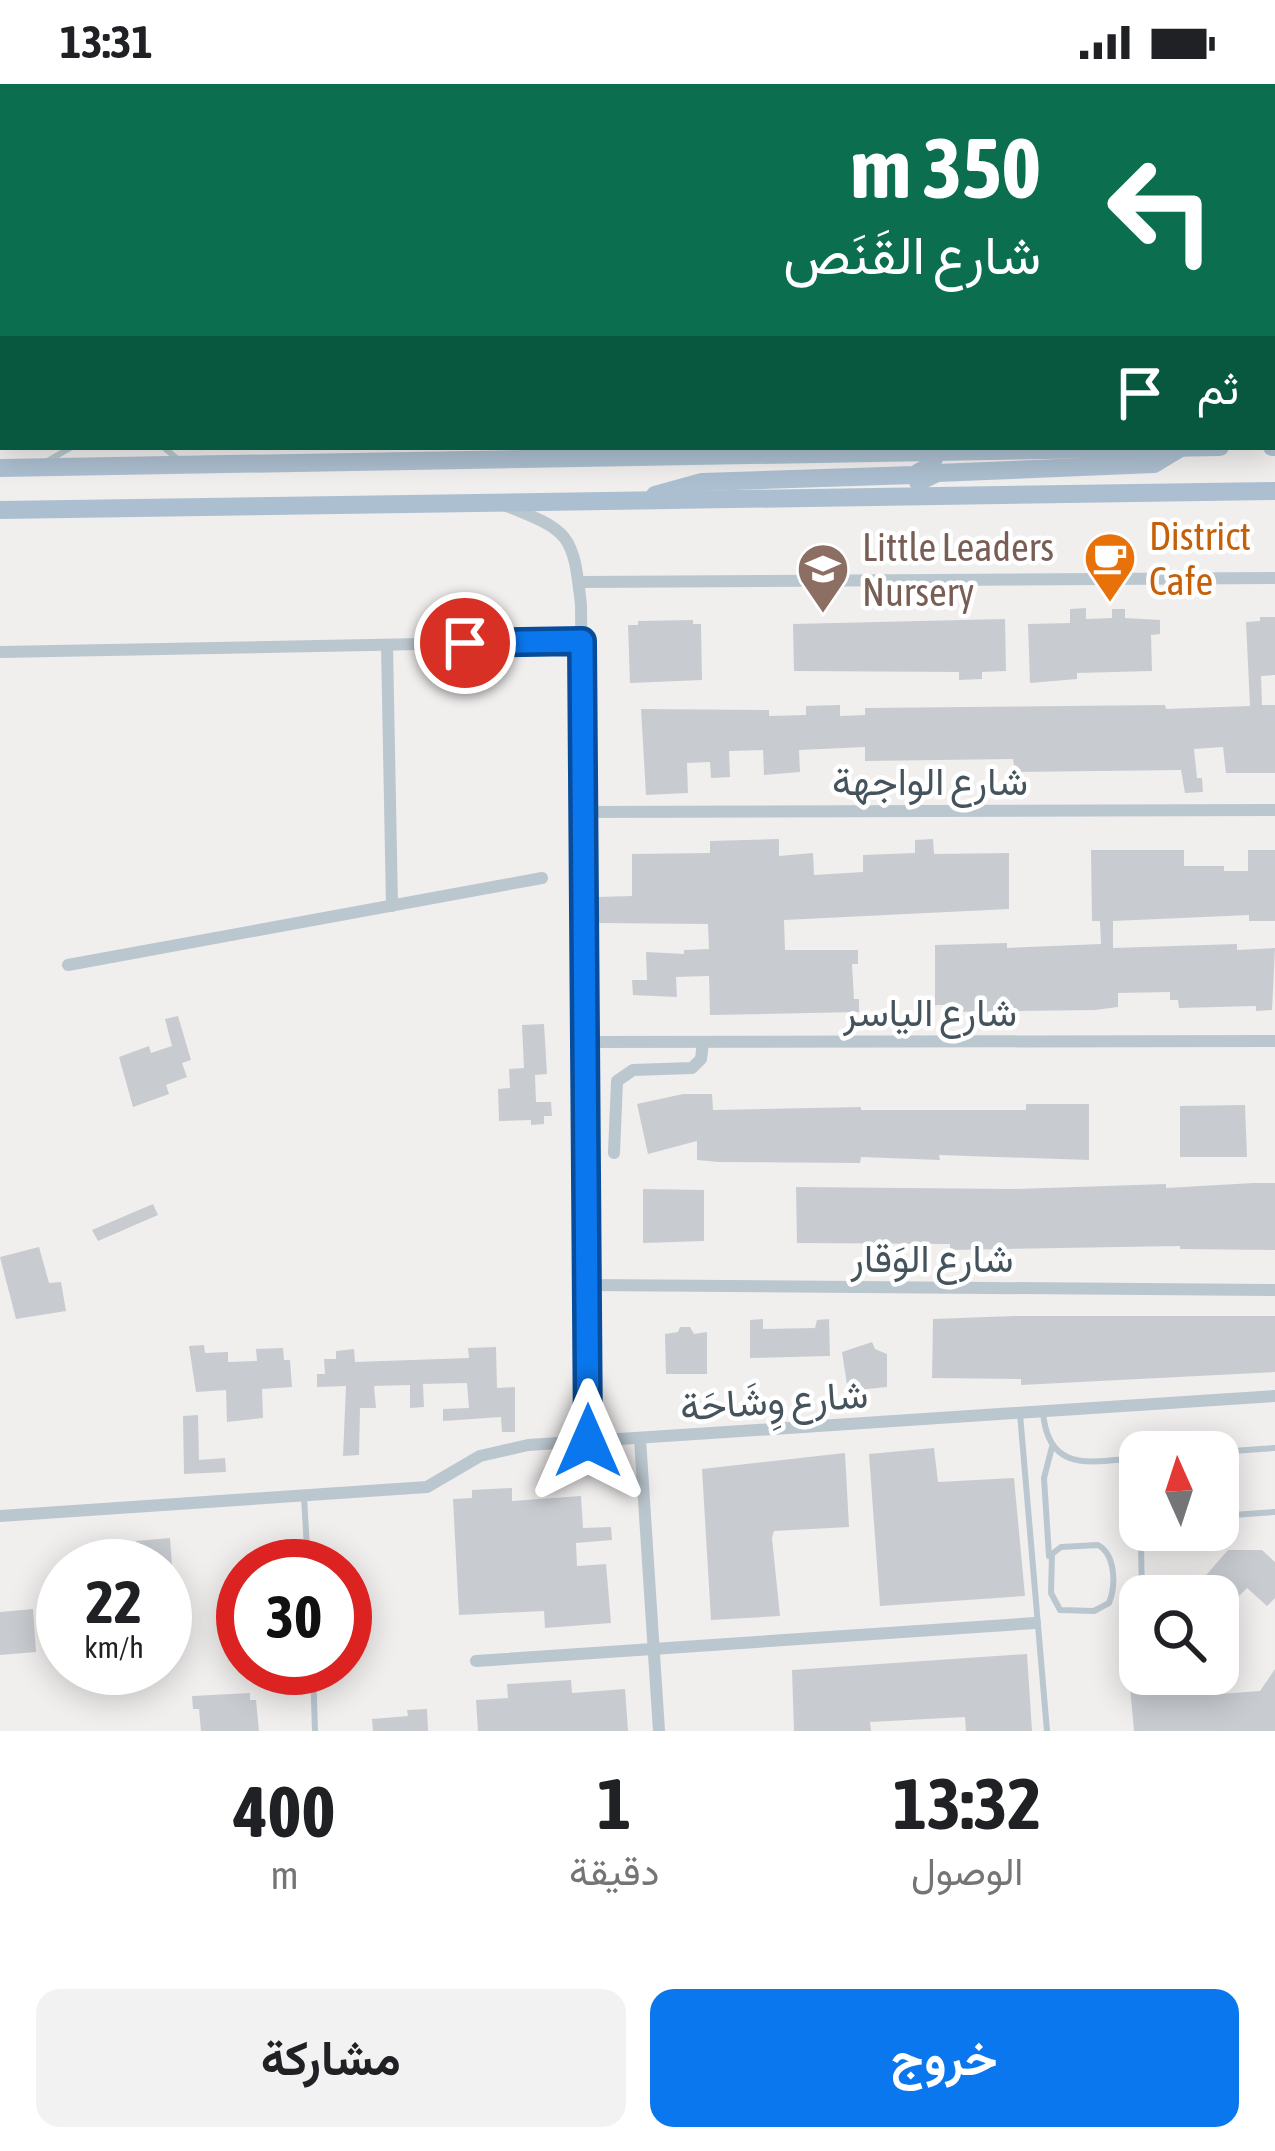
<!DOCTYPE html>
<html lang="ar">
<head>
<meta charset="utf-8">
<style>
  :root { --surface:#fff; --page:#f2f2f2; --text:#202124; --muted:#757577; --accent:#0b77ee }
  body { margin:0; font-family:"Asap Condensed",Vazirmatn,sans-serif; background:var(--page); color:var(--text); direction:rtl; height:100vh; display:flex; flex-direction:column; font-size:45px; white-space:nowrap }
  * { box-sizing:border-box; margin:0 }
  p { font-size:39px; color:var(--muted) }
  .icon { flex:none; width:66px; height:66px; fill:none; stroke:currentColor; stroke-width:2; stroke-linecap:round; stroke-linejoin:round }
  .map { position:relative; height:1647px; overflow:hidden; direction:ltr }
  .details { display:flex; flex-direction:column; background:var(--surface); flex:1 }
  .details>* { flex:none }
  .guide { position:absolute; left:0px; top:0px; width:1275px; height:366px; box-shadow:0 6px 30px #0003; direction:rtl; background:#0b6e4f; color:#fff; overflow:hidden }
  .needle { width:78px; rotate:357deg }
  .fabs { position:absolute; left:1119px; top:1347px; display:grid; gap:24px }
  .fabs a { display:grid; place-items:center; width:120px; height:120px; border-radius:24px; background:var(--surface); box-shadow:0 6px 30px #0003; font-size:60px }
  .speed { position:absolute; left:36px; top:1455px; display:flex; gap:24px; font-size:60px; font-weight:700; text-align:center }
  .speed>* { display:grid; place-content:center; width:156px; height:156px; border-radius:50%; background:var(--surface); box-shadow:0 6px 30px #0003; line-height:1 }
  .speed small { font-size:30px; font-weight:400 }
  .speed .limit { border:18px solid #d22; background:#fff; color:#111 }
  .pin { position:absolute; display:grid; place-items:center; width:102px; height:102px; color:#fff; margin:-51px; border:6px solid #fff; border-radius:50%; box-shadow:0 3px 12px #0007 }
  .me { position:absolute; width:132px; margin:-66px; rotate:0deg; stroke-linejoin:round; filter:drop-shadow(0 0 9px #0008) }
  .turn { display:flex; align-items:center; gap:42px; height:252px; padding:0 36px; font-size:54px }
  .turn .icon { width:156px; height:156px; stroke-width:2.5 }
  .turn b { display:block; font-size:84px; line-height:102px }
  .then { display:flex; align-items:center; height:114px; padding:0 36px; background:#0003; gap:24px; font-size:45px }
  .eta { display:flex; justify-content:space-evenly; align-items:center; height:204px; text-align:center }
  .eta b { font-size:72px; font-weight:700; line-height:84px }
  .action { display:flex; gap:24px; margin-top:auto; padding:24px 36px }
  .action a { flex:1; height:138px; border-radius:24px; background:var(--accent); color:#fff; font-size:48px; font-weight:700; line-height:138px; text-align:center }
  .action a+a { background:var(--page); color:var(--text) }
  .status { display:flex; justify-content:space-between; align-items:center; height:84px; padding:0 60px; background:var(--surface); direction:ltr }
  .status svg { height:33px; fill:currentColor }
  .map>svg:first-child { display:block }
</style>
</head>
<body>
<div class="status"><b>13:31</b><svg viewBox="0 0 49 12"><path d="M0 12V9h3v3zM5 12V6h3v6zM10 12V3h3v9zM15 12V0h3v12zM26 1h20v11H26zM47 4h2v5h-2z"/></svg></div>
<div class="map">
<svg width="1275" height="1647" viewBox="0 0 1275 1647">
  <rect width="100%" height="100%" fill="#f1eeee"/>
  <g fill="#c8ccd1">
    <path d="M1086,524V535L1112,534V525H1125V534L1160,536V550L1151,551L1152,587L1077,589V595L1030,599L1028,540L1070,539V525Z"/>
    <path d="M1260,533H1275V591L1261,592L1262,621H1275V689H1226L1223,663L1194,665L1197,694H1202L1203,708L1185,709L1181,686L1015,688L1013,675L865,677V663L799,666L800,688L764,691L763,666L729,667L730,693L711,694L710,678L687,679L688,709L646,711L641,625L769,626V632L806,631V622L840,621V632L865,631V624L1165,621L1166,625L1250,622L1246,538L1260,537Z"/>
    <path d="M1005,535L1006,587L982,588V595L959,596V588L794,587L793,540Z"/>
    <path d="M693,536V540H701L702,596L630,599L628,541H638V537Z"/>
    <path d="M779,755V772L813,769L814,791L863,788V771L915,769V756L933,755L934,770L1009,769V825L784,836L785,866H858V880H852L854,915H859V928L710,931L709,892L676,893L677,913L633,911L632,896H647L646,868L684,870V866L709,865L708,840L598,839L597,813L632,812V770L710,769V757Z"/>
    <path d="M1091,766H1184V782H1224V787H1248V766H1275V837H1249V831L1113,837V864L1237,860V866L1275,864L1272,926L1256,927V922L1179,924L1178,916H1170V908L1118,909V923L1095,926L948,928L947,921H935V861L1007,859V864L1101,860L1100,837H1092Z"/>
    <path d="M178,932L191,976L182,979L187,993L166,1001L169,1010L133,1023L119,973L149,962L151,969L172,962L165,935Z"/>
    <path d="M544,940L547,990L535,991L536,1018H551L552,1032H544V1040L531,1041V1036L499,1037L498,1005L510,1004L509,985L524,984L522,941Z"/>
    <path d="M683,1010H712L713,1026L861,1023V1026H1026V1020H1089V1076L939,1071L940,1076L861,1073L860,1079L719,1078L697,1076V1057L648,1070L637,1020Z"/>
    <path d="M1245,1021L1247,1073H1180V1022Z"/>
    <path d="M1253,1099H1275V1166L1180,1165V1162L950,1166V1160L797,1159L796,1103L1014,1105L1166,1100V1104Z"/>
    <path d="M643,1105L704,1106V1157L643,1159Z"/>
    <path d="M153,1120L158,1131L98,1157L92,1146Z"/>
    <path d="M39,1163L49,1199L61,1198L66,1227L16,1235L0,1173Z"/>
    <path d="M1014,1232H1275V1288L1021,1301V1295L932,1294L933,1235Z"/>
    <path d="M763,1235V1245L815,1244L817,1236L829,1235L830,1272L750,1274V1236Z"/>
    <path d="M680,1243H690L694,1250L707,1248V1290H666L665,1250L678,1248Z"/>
    <path d="M872,1258L875,1265L887,1270V1303L848,1307L842,1268Z"/>
    <path d="M204,1261L205,1269L228,1268V1278L257,1277L256,1265L283,1264L284,1276H290L292,1303L262,1305L263,1334L227,1338L226,1306L196,1308L189,1262Z"/>
    <path d="M496,1263L497,1304L515,1303V1348H502L501,1333L443,1337V1325L469,1324L467,1299L423,1300L424,1323L410,1324V1301L374,1302L376,1324H360L359,1371L343,1372L346,1302L317,1303V1290H325L324,1275H336V1267L354,1265L355,1278L469,1274L468,1264Z"/>
    <path d="M198,1331L199,1376L225,1374L226,1388L184,1390L183,1332Z"/>
    <path d="M934,1364L938,1398L1014,1394L1025,1512L880,1522L869,1370Z"/>
    <path d="M845,1369L849,1443L774,1447L772,1454L780,1532L711,1536L702,1385Z"/>
    <path d="M512,1404V1417L581,1412L583,1444L611,1443L612,1456L576,1459L577,1482L606,1480L611,1539L545,1544L544,1527L459,1531L453,1415L472,1414V1406Z"/>
    <path d="M170,1454L172,1482H137L136,1457Z"/>
    <path d="M1228,1466H1262L1275,1478V1514L1267,1522L1247,1504L1218,1534V1512H1188Z"/>
    <path d="M243,1512V1576H233L232,1548H226L225,1513Z"/>
    <path d="M33,1525L36,1568L0,1571V1528Z"/>
    <path d="M1027,1570L1032,1647H966L965,1633L870,1638L871,1647H794L792,1586Z"/>
    <path d="M1275,1585V1647H1134L1130,1603L1155,1598L1158,1590H1216L1220,1610L1260,1607Z"/>
    <path d="M571,1596L572,1609L625,1605L628,1647H478L476,1616L508,1614L507,1600Z"/>
    <path d="M250,1609V1616H256L259,1647H201L199,1625H193L192,1612Z"/>
    <path d="M427,1625L428,1647H373L372,1635L408,1632L407,1626Z"/>
  </g>
  <g fill="none" stroke-linecap="round" stroke-linejoin="round">
    <g stroke="#bbc7cf" stroke-width="6">
      <path d="M151,0V3"/>
      <path d="M697,0V3"/>
      <path d="M1014,0L1018,3"/>
      <path d="M1139,0V3"/>
      <path d="M1245,0V3"/>
      <path d="M771,3V0"/>
      <path d="M1128,3V0"/>
      <path d="M1272,195H1275"/>
      <path d="M1272,258H1275"/>
      <path d="M1272,323L1275,324"/>
      <path d="M163,363L180,377"/>
      <path d="M49,376L72,363"/>
      <path d="M1043,1328C1048,1391 1093,1377 1140,1374"/>
      <path d="M1020,1330L1047,1647"/>
      <path d="M1218,1368L1275,1364"/>
      <path d="M304,1413L308,1482"/>
      <path d="M1218,1432L1275,1428"/>
      <path d="M1098,1461C1116,1471 1116,1502 1109,1519L1094,1527L1060,1526L1051,1509L1052,1470L1061,1463Z"/>
      <path d="M1049,1472L1044,1394L1052,1363"/>
      <path d="M1142,1512L1141,1462L1151,1446"/>
      <path d="M313,1584L315,1647"/>
    </g>
    <g stroke="#bbc7cf" stroke-width="12">
      <path d="M973,3V0"/>
      <path d="M1002,3V0"/>
      <path d="M504,421C571,447 573,450 581,521L588,1357"/>
      <path d="M579,498L1275,494"/>
      <path d="M387,561L392,822"/>
      <path d="M0,568L582,557"/>
      <path d="M584,728L1275,726"/>
      <path d="M68,881L542,794"/>
      <path d="M585,958L1275,957"/>
      <path d="M614,1069L617,997L633,986L692,984L701,975L703,958"/>
      <path d="M588,1201L1275,1206"/>
      <path d="M640,1355L659,1647"/>
      <path d="M0,1432L427,1403L480,1372L528,1361L1275,1312"/>
      <path d="M476,1577L1035,1539"/>
    </g>
    <g stroke="#acbfd0" stroke-width="18">
      <path d="M1272,363H1275"/>
      <path d="M0,384L1220,363"/>
      <path d="M918,398L937,389L1154,380L1182,363"/>
      <path d="M655,411L702,398L914,391L931,381L937,368"/>
      <path d="M0,426L1275,407"/>
    </g>
  </g>
  <g fill="none" stroke-linecap="round" stroke-linejoin="round">
    <g stroke="#074d9b" stroke-width="30">
      <path id="route" d="M465,559L582,557L588,1357"/>
    </g>
    <use href="#route" stroke="#0b77ee" stroke-width="21"/>
  </g>
  <defs>
    <g id="cafe-pin" transform="scale(2.7)"><path d="M0 17L-7.5 6A9.5 9.5 0 1 1 7.5 6Z" fill="#e8710a" stroke="#fff"/><path d="M-5.5-4.5H6V0H3Q3 3.5 0 3.5H-2.5Q-5.5 3.5-5.5 0ZM3-3.2v2h1.7v-2ZM-6 4.5H4V6H-6Z" fill="#fff"/></g>
    <g id="school-pin" transform="scale(2.7)"><path d="M0 17L-7.5 6A9.5 9.5 0 1 1 7.5 6Z" fill="#8d6e63" stroke="#fff"/><path d="M0-5L7-2L0 1L-7-2ZM-4 1L0 2.5L4 1V4Q0 6-4 4Z" fill="#fff"/></g>
  </defs>
  <g fill-rule="evenodd">
    <use href="#cafe-pin" x="1110" y="474"/>
    <use href="#school-pin" x="823" y="485"/>
  </g>
  <g text-anchor="middle" stroke-width="9" stroke-linejoin="round" paint-order="stroke">
    <g font-size="39" fill="#c56008" stroke="#fff" text-anchor="start">
      <text x="1149" y="466">District<tspan x="1149" dy="45">Cafe</tspan></text>
    </g>
    <g font-size="39" fill="#785e54" stroke="#fff" text-anchor="start">
      <text x="862" y="477">Little Leaders<tspan x="862" dy="45">Nursery</tspan></text>
    </g>
    <g font-size="39" fill="#45535d" stroke="#fff">
      <text x="930" y="711">شارع الواجهة</text>
      <text x="930" y="942">شارع الياسر</text>
      <text x="932" y="1188">شارع الوَقار</text>
      <text transform="translate(774 1316) rotate(-4)" y="14">شارع وِشَاحَة</text>
    </g>
  </g>
</svg>
<div class="fabs">
<a><svg class="needle" viewBox="-14 -14 28 28"><path d="M0-13l5 13h-10z" fill="#e53935"/><path d="M0 13l5-13h-10z" fill="#757577"/></svg></a>
<a><svg class="icon" aria-label="search" viewBox="0 0 24 24"><circle cx="10" cy="10" r="6"/><path d="M15 15l6 6"/></svg></a>
</div>
<div class="speed"><div>22<small>km/h</small></div><div class="limit">30</div></div>
<div class="pin" style="left:465px;top:559px;background:#d93025"><svg class="icon" aria-label="arrive" viewBox="0 0 24 24"><path d="M6 21V4h12l-3 4 3 4H6"/></svg></div>
<svg class="me" style="left:588px;top:1357px" viewBox="-20 -20 40 40"><path d="M0-17L14 15 0 8-14 15z" fill="#0b77ee" stroke="#fff" stroke-width="4"/></svg>
<div class="guide">
<div class="turn"><svg class="icon" aria-label="left" viewBox="0 0 24 24"><path d="M17 20v-9H6M10 6l-5 5 5 5"/></svg><div><b>350 m</b>شارع القَنَص</div></div>
<div class="then">ثم<svg class="icon" aria-label="arrive" viewBox="0 0 24 24"><path d="M6 21V4h12l-3 4 3 4H6"/></svg></div>
</div>
</div>
<section class="details">
<div class="eta">
<div><b>13:32</b><p>الوصول</p></div>
<div><b>1</b><p>دقيقة</p></div>
<div><b>400</b><p>m</p></div>
</div>
<div class="action"><a>خروج</a><a>مشاركة</a></div>
</section>
</body>
</html>
